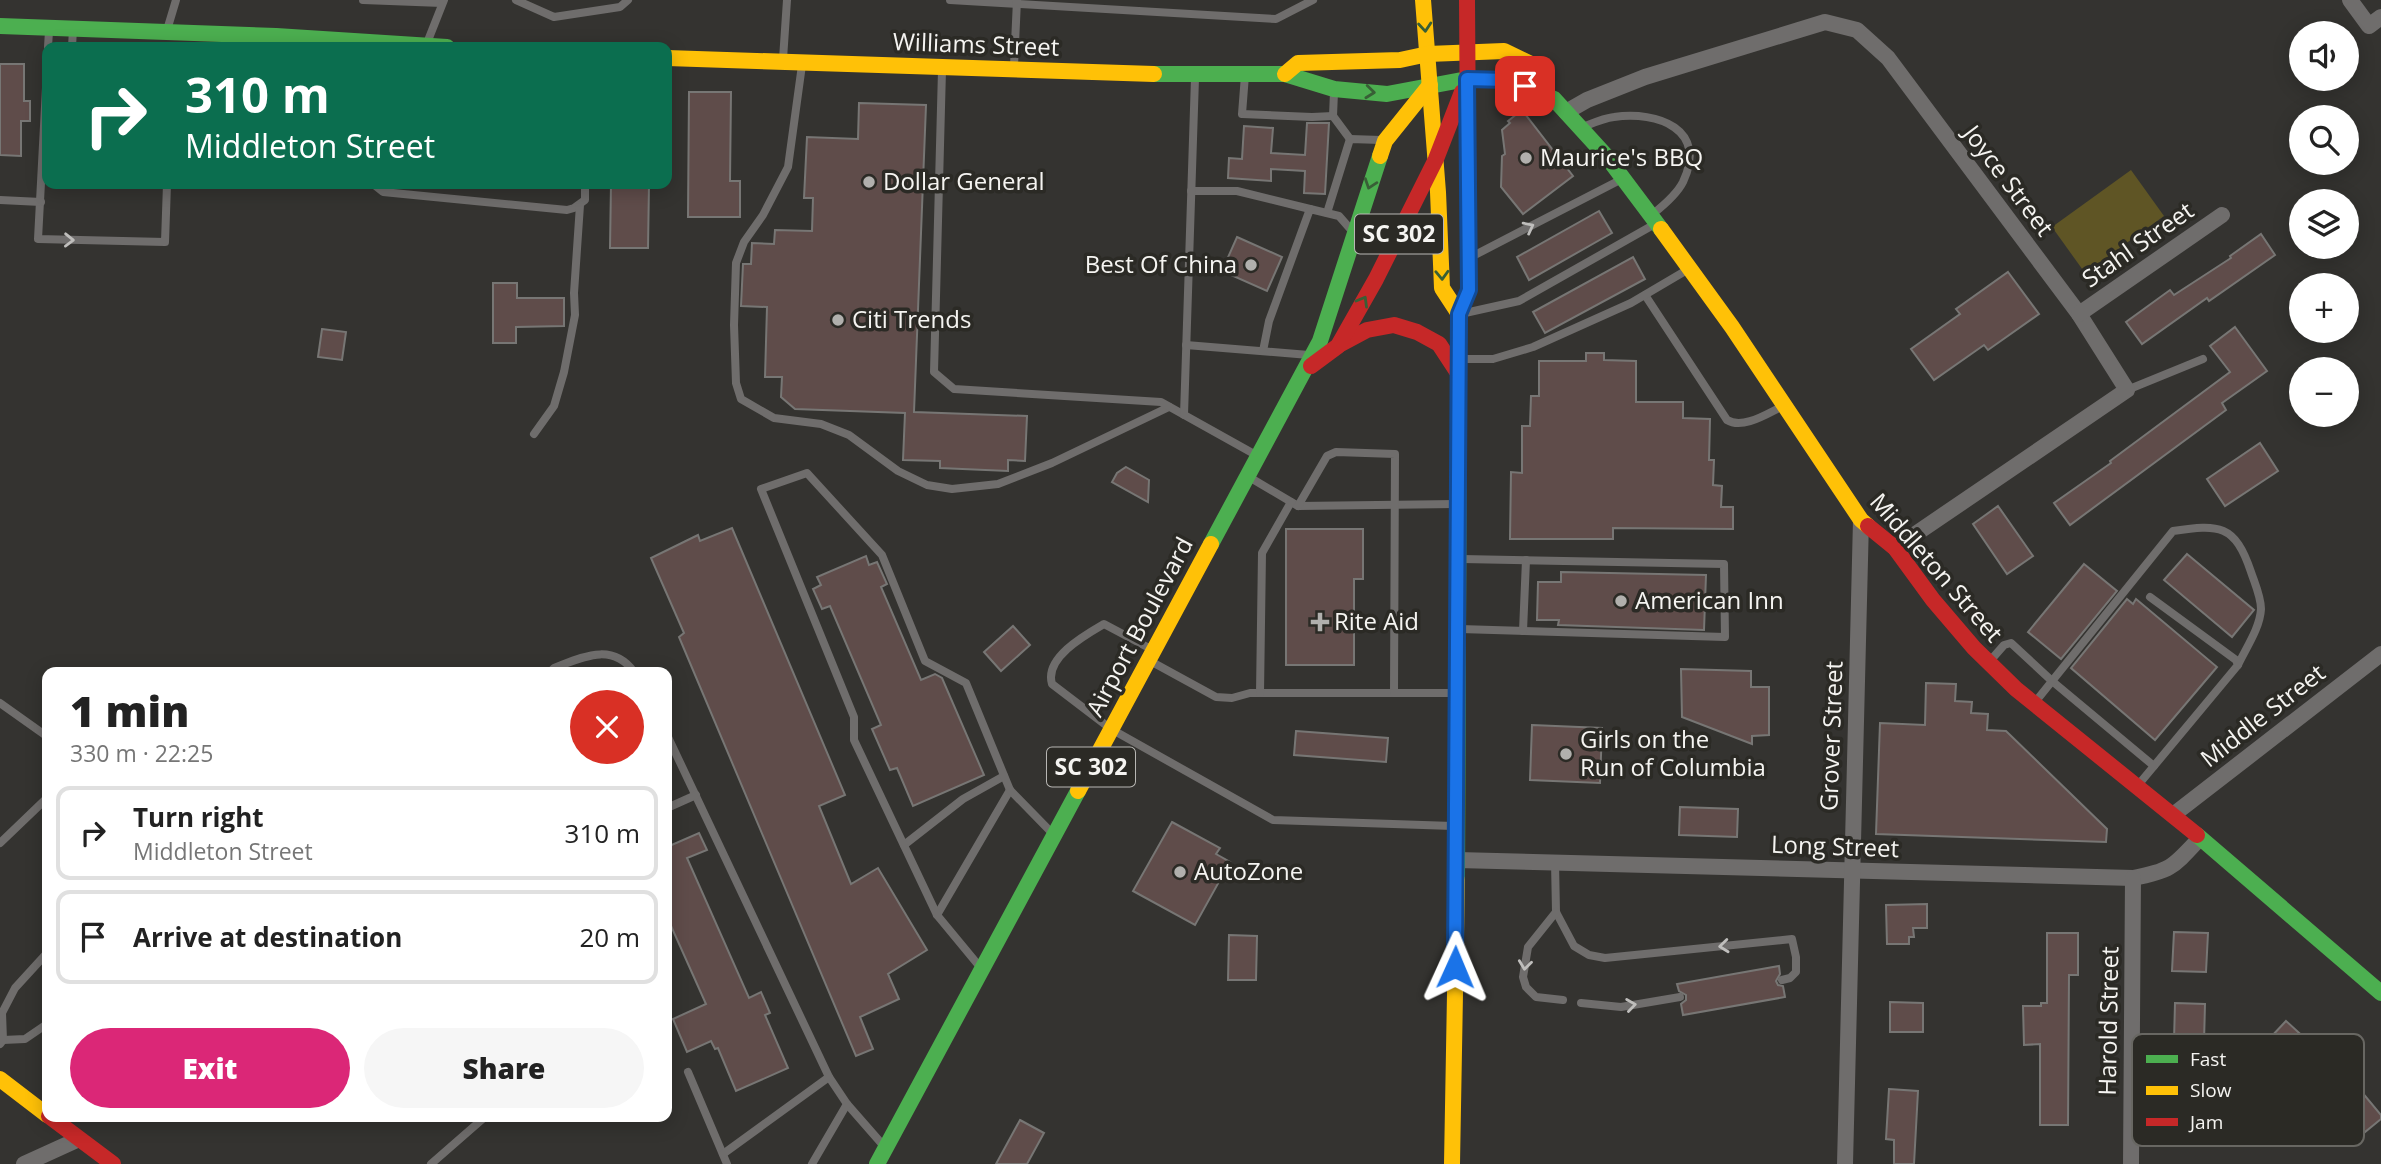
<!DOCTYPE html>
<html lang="en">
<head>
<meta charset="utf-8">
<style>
  :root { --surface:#fff; --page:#f6f6f6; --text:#222; --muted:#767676; --line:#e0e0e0; --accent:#db2777 }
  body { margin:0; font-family:"Open Sans",sans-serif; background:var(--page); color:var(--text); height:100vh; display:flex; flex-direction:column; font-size:26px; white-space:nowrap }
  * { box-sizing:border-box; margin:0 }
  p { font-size:23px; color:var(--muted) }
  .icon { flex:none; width:38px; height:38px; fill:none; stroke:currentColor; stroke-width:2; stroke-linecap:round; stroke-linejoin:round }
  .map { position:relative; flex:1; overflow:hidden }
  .side { position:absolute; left:42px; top:667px; width:630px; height:455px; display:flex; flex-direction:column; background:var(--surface); border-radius:14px; box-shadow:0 4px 18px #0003 }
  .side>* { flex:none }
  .banner { position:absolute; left:42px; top:42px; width:630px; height:147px; border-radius:14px; box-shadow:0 4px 18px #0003; background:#0b6e4f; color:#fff; overflow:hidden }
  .fabs { position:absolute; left:2289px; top:21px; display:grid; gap:14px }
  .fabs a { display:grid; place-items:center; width:70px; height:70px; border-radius:50%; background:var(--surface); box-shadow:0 4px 18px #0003; font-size:35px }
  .pin { position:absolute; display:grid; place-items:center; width:60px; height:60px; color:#fff; margin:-30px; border-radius:14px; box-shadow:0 4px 10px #0006 }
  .me { position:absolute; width:77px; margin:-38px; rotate:1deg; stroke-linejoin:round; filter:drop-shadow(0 0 5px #0008) }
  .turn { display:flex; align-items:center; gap:24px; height:147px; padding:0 28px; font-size:32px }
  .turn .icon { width:91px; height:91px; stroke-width:2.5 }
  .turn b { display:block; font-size:49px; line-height:60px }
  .round { display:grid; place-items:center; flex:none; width:74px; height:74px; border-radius:37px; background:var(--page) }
  .overview { display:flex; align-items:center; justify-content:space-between; height:119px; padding:0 28px }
  h1 { font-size:42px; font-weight:800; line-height:52px }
  .button { display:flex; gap:14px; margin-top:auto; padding:14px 28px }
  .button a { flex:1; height:80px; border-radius:42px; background:var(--accent); color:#fff; font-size:28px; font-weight:800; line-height:80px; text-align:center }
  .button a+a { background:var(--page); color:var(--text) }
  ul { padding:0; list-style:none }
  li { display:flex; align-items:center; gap:21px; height:94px; margin:0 14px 10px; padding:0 14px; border:4px solid var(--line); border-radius:14px }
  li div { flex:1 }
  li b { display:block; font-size:26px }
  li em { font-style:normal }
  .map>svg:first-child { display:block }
</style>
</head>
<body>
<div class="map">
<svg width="2381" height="1164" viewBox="0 0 2381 1164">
  <rect width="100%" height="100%" fill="#343330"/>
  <path fill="#5f5525" d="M2131,170L2164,216L2085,273L2052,227Z"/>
  <g fill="#5f4c4a" stroke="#777674" stroke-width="2">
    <path d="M0,64H24V101H30V121H21V156L0,155Z"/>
    <path d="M689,92H731L730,181H740V217H688Z"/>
    <path d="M859,103L926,105L914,412L1027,416L1025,461L1008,460V471L940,468V461L903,460L905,413L795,409L781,397L782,377H765L767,307L741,306L743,264H751L752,243L774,244L775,230L812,231L813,198H804L807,137L858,139Z"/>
    <path d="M1522,110L1573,176L1523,214L1501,187L1502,156L1505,154L1502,130L1510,123L1508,121Z"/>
    <path d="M1307,123H1329L1325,194L1304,193L1305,171L1271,169V181L1228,178L1229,158L1242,159L1244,126L1273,128L1271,153L1305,155Z"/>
    <path d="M611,184H649L648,248H610Z"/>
    <path d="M1599,211L1612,233L1529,280L1517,257Z"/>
    <path d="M2261,234L2275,255L2209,301L2207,298L2142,344L2126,322L2170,290L2174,295L2231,258L2230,256Z"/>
    <path d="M1237,237L1282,257L1267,291L1222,271Z"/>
    <path d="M1633,257L1645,279L1545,333L1533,312Z"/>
    <path d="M2008,272L2039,314L1988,350L1984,345L1934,380L1911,349L1960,314L1956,309Z"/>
    <path d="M493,283H517V298H564V326L516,327V343H493Z"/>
    <path d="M2235,327L2267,371L2222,403L2226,410L2070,525L2054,503L2111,463L2110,461L2230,372L2210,346Z"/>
    <path d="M322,329L346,332L342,360L318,357Z"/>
    <path d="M1586,353H1604V360L1636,361V402H1683V418L1710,419L1709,460H1714L1713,485L1722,486L1721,507H1733V529L1613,528V539H1510L1511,472L1522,473V426H1530L1531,396H1539V361H1586Z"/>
    <path d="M2260,443L2278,471L2225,506L2207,479Z"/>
    <path d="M1126,467L1149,480L1148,502L1112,482L1117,473Z"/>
    <path d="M1998,506L2033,556L2007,574L1973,524Z"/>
    <path d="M732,528L845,795L819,806L851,884L878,868L927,950L888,974L899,999L860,1017L873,1049L856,1056L679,637L684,633L651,558L698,535L700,541Z"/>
    <path d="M1286,529H1363V579H1354V665H1286Z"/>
    <path d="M2187,554L2254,610L2232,637L2164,580Z"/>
    <path d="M866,556L869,565L877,562L887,584L881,587L921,680L935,674L942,678L984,775L913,806L897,768L890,770L872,729L881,725L830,606L822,609L813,589L821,585L817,577Z"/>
    <path d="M2084,564L2117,591L2061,659L2028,632Z"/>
    <path d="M1561,572L1706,575L1704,630L1558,625L1559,620H1537L1538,582H1561Z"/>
    <path d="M2127,599L2133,604L2136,599L2217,667L2155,740L2071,668Z"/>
    <path d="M1013,626L1030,645L1001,671L984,652Z"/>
    <path d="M1681,669L1751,671V687H1769V735L1752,736V744L1682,717Z"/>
    <path d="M1926,683L1956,684L1955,701L1972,702L1971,713L1988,714L1987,730L2006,731L2107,829L2106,842L1876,834L1880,723L1925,725Z"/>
    <path d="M1532,725L1602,728L1600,783L1530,780Z"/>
    <path d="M1296,731L1388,738L1386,762L1294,755Z"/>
    <path d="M1680,807L1738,809L1737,837L1679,835Z"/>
    <path d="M1172,822L1220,848L1216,854L1230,862L1195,925L1133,891Z"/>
    <path d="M699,833L707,850L687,858L749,998L761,992L770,1013L765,1015L788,1068L736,1091L718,1048L715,1049L711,1041L687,1052L673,1019L706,1004L667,917V847Z"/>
    <path d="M1927,904V928H1913L1914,937H1909V944H1887L1886,905Z"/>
    <path d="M2174,932L2208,933L2206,972L2172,971Z"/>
    <path d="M2047,933H2078V975H2069L2068,1125H2040V1044L2024,1045L2023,1006H2041V1003H2047Z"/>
    <path d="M1229,935L1257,936L1256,980H1228Z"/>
    <path d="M1779,966L1780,974L1776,981L1778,985L1783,986L1785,997L1683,1015L1681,1004L1686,1000V995L1679,991L1677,984Z"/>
    <path d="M1890,1002L1923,1003V1032H1890Z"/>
    <path d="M2175,1003L2205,1004L2204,1042L2174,1041Z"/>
    <path d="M2286,1021L2308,1041L2291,1058L2270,1038Z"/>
    <path d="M2346,1073L2381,1115V1119L2365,1132L2328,1087Z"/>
    <path d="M1889,1089L1918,1091L1914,1164H1894V1140L1886,1139Z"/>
    <path d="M1020,1120L1044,1133L1027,1164H996Z"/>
  </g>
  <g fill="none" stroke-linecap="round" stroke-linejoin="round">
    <g stroke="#6f6d6c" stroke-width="8">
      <path d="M363,0L442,3"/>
      <path d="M516,0L554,17L620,7L628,0"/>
      <path d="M950,0L1276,19L1313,0"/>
      <path d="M167,30L176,0"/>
      <path d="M427,43L444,0"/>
      <path d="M48,47L49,31"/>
      <path d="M72,47L73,29"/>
      <path d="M783,59L787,0"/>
      <path d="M802,65L788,167L763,215L744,242L736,263L734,325L736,383L741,399L774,418L821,424L849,435L898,471L927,485L952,489L998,484L1052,463L1169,407"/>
      <path d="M1014,66L1017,0"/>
      <path d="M47,69L38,239L165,242L167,184"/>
      <path d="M942,70L934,372L954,389L1161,402L1256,455"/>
      <path d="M1245,75L1242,114L1312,117L1333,116"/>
      <path d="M1334,92L1333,116L1350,139"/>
      <path d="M1583,127C1593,123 1604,118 1614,117C1658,111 1708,129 1683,182C1677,194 1664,205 1654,213"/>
      <path d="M373,184L383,192L567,210L574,208L585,200V184"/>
      <path d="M1191,191H1237L1310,209"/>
      <path d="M0,200L41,202"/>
      <path d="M1327,213L1350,139L1381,140"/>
      <path d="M1471,257L1622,179"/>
      <path d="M1645,295L1727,420C1743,430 1768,413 1783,406"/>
      <path d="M1465,313L1519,301L1655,224"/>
      <path d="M1186,345L1309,355"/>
      <path d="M1263,351L1269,321L1310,209L1339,216L1353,232"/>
      <path d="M1461,359H1493L1533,347L1631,303L1687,270"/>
      <path d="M2127,390L2203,359"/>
      <path d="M1184,415L1195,78"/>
      <path d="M534,434L554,406L564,372L575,315L574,293L580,205"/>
      <path d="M1249,477L1298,506L1456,504"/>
      <path d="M1460,629L1725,637L1724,564L1462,559"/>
      <path d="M1523,631L1526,560"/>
      <path d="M1151,649L1104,624C1085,635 1044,658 1052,684L1111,729L1273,820L1453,826"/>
      <path d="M1990,661L2004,645L2011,643L2052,681L2154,766"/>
      <path d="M1152,662L1216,697L1232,698L1250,693H1394L1395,454L1336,452L1327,456L1298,506"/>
      <path d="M550,672L554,668C583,657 612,642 634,672"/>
      <path d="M1260,693L1262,553L1291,502"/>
      <path d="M1394,693H1454"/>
      <path d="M2036,701L2173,531C2219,524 2235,524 2251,572C2255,584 2261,597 2261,609C2260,628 2246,648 2238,665"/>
      <path d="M0,703L45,735L47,740"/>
      <path d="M667,735L829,1077"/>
      <path d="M2139,784L2238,665L2236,660L2150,597"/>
      <path d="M667,808L696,795"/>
      <path d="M0,843L47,798"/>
      <path d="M904,845L963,799L1004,776"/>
      <path d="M1555,862L1556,912L1574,946L1589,955L1605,958L1792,939L1796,957V972L1790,978L1782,980"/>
      <path d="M1556,912L1528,947L1523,977L1526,987L1536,997L1563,1000"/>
      <path d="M937,915L1010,790"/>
      <path d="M980,967L937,915L854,740V717L761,489L807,473L882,555L925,661L966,683L1010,790L1053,834"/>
      <path d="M1581,1003L1621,1007L1680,997"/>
      <path d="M3,1040L25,1039L47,1024"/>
      <path d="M0,1044L3,1040L2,1013L15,988L47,953"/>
      <path d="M688,1072L727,1164"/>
      <path d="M723,1154L829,1077L847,1104L882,1144"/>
      <path d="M431,1164L486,1116"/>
      <path d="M812,1164L847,1104"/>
    </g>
    <g stroke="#6f6d6c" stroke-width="16">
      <path d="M2350,0L2369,26L2381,17"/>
      <path d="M1566,112L1587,100L1645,77L1825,22L1857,30L1888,58L2079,314L2127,390L1895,548"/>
      <path d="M2079,314L2222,215"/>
      <path d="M2173,815L2381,654"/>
      <path d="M1457,860L2133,878C2171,871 2173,867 2199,839"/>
      <path d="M24,1164L79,1139"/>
      <path d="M1845,1164L1861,520"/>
      <path d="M2131,1164L2133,878"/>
    </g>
    <g stroke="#4caf50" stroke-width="16">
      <path d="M0,26L276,36L447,47"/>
      <path d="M1154,74H1285L1334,89L1387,94L1467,79L1507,80L1554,99L1607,157L1661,229"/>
      <path d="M1211,544L1320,341L1380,156"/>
      <path d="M2197,835L2381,993"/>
      <path d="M1457,880L1459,393"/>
      <path d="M877,1164L1078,791"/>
    </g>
    <g stroke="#ffc107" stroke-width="16">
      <path d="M1423,0L1438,192L1442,288L1459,314"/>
      <path d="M667,58L1154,74"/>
      <path d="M1285,74L1298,63L1400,60L1428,54L1504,51L1531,64L1543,93"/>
      <path d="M1380,156L1385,141L1430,85"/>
      <path d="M1661,229L1732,327L1861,520L1868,526"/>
      <path d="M1078,791L1211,544"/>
      <path d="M0,1079L47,1115"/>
      <path d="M1452,1164L1457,880"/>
    </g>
    <g stroke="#c62828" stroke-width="16">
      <path d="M1339,345L1367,330L1394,325L1417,332L1439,344L1458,373"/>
      <path d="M1311,366L1338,346L1376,279L1436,159L1462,92"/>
      <path d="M1459,393V314L1469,290L1467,0"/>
      <path d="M1868,526L1895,548L1933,600L1974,648L2016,689L2197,835"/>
      <path d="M49,1116L113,1164"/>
    </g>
  </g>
  <defs><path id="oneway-chevron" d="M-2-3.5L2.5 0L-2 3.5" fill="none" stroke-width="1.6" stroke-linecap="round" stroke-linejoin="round" transform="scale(1.75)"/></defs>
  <g stroke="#385f36">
    <use href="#oneway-chevron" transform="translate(1425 27) rotate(85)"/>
    <use href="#oneway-chevron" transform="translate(1370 92) rotate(6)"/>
    <use href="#oneway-chevron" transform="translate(1370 184) rotate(109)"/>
    <use href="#oneway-chevron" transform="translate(1442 275) rotate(88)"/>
    <use href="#oneway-chevron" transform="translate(1363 301) rotate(-60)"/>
  </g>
  <g stroke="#bfbebc">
    <use href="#oneway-chevron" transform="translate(1529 227) rotate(-27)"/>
    <use href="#oneway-chevron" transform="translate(69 240) rotate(1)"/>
    <use href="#oneway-chevron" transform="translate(1724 946) rotate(174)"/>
    <use href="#oneway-chevron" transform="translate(1525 965) rotate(97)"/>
    <use href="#oneway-chevron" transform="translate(1631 1005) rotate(-8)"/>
  </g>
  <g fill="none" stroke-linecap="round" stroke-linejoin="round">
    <g stroke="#114b97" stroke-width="18">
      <path id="route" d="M1455,967L1459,314L1469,290L1467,79L1507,80L1525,86"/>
    </g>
    <use href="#route" stroke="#1a73e8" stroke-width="12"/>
  </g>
  <g fill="#b1b0ad" stroke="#2b2a25" stroke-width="2.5">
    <circle cx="1526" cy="158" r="7"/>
    <circle cx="869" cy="182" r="7"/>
    <circle cx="1251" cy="265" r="7"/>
    <circle cx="838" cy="320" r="7"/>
    <circle cx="1621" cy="601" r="7"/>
    <path d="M1316.5 611.5h7v7h7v7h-7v7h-7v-7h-7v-7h7z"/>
    <circle cx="1566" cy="754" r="7"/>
    <circle cx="1180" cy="872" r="7"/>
  </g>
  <g text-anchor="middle" stroke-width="7" stroke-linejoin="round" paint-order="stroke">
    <g fill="#2b2a25" stroke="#b8b7b4" stroke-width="2">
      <rect x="1355" y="214.5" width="88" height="39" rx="5"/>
      <rect x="1047" y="747.5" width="88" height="39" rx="5"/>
    </g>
    <g font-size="23" font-weight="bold" fill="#f5f4f1">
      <text x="1399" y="242">SC 302</text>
      <text x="1091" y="775">SC 302</text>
    </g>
    <g font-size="24" fill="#f5f4f1" stroke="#2b2a25">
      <text transform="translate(976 45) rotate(2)" y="8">Williams Street</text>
      <text transform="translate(2008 181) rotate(53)" y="8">Joyce Street</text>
      <text transform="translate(2138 245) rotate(-35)" y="8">Stahl Street</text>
      <text transform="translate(1936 568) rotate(49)" y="8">Middleton Street</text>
      <text transform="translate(1140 627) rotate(-62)" y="8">Airport Boulevard</text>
      <text transform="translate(2263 716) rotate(-38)" y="8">Middle Street</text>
      <text transform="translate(1832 736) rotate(-88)" y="8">Grover Street</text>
      <text transform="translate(1835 847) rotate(2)" y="8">Long Street</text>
      <text transform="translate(2109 1021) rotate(-89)" y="8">Harold Street</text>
    </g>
    <g font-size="24" fill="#f5f4f1" stroke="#2b2a25" text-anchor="start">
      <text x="1540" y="166">Maurice's BBQ</text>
      <text x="883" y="190">Dollar General</text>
      <text x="1237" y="273" text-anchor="end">Best Of China</text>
      <text x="852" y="328">Citi Trends</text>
      <text x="1635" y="609">American Inn</text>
      <text x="1334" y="630">Rite Aid</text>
      <text x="1580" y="748">Girls on the<tspan x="1580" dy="28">Run of Columbia</tspan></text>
      <text x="1194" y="880">AutoZone</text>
    </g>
  </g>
  <rect x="2132" y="1034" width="232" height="112" rx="10" fill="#2b2a25" stroke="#686762" stroke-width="2"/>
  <rect x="2146" y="1055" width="32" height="8" fill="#4caf50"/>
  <rect x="2146" y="1086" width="32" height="9" fill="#ffc107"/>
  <rect x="2146" y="1118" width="32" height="8" fill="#c62828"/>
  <g font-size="19" fill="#f5f4f1">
    <text x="2190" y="1066">Fast</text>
    <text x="2190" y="1097">Slow</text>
    <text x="2190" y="1129">Jam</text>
  </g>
</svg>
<div class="fabs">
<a><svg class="icon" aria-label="sound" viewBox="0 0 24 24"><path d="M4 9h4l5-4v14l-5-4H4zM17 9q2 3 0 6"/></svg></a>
<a><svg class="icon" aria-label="search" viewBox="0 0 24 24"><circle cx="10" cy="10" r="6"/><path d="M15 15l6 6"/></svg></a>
<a><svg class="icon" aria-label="layers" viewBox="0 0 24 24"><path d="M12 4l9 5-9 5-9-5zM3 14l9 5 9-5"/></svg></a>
<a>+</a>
<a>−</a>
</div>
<div class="pin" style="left:1525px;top:86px;background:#d93025"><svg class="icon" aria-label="arrive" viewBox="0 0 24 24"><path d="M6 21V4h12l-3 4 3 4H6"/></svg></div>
<svg class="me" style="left:1455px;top:967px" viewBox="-20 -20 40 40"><path d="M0-17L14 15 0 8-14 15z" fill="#1a73e8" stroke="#fff" stroke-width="4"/></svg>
<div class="banner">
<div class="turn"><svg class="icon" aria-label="right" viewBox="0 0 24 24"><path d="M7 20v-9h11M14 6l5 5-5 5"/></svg><div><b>310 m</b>Middleton Street</div></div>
</div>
<section class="side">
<div class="overview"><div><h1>1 min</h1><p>330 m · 22:25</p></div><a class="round" style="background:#d93025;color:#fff"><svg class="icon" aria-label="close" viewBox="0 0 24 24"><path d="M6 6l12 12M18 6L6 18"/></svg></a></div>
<ul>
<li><svg class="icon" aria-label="right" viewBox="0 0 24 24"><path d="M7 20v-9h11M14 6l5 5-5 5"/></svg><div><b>Turn right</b><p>Middleton Street</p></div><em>310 m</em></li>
<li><svg class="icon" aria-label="arrive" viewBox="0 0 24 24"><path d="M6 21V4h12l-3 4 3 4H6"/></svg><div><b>Arrive at destination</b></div><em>20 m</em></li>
</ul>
<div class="button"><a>Exit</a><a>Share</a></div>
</section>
</div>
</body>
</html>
